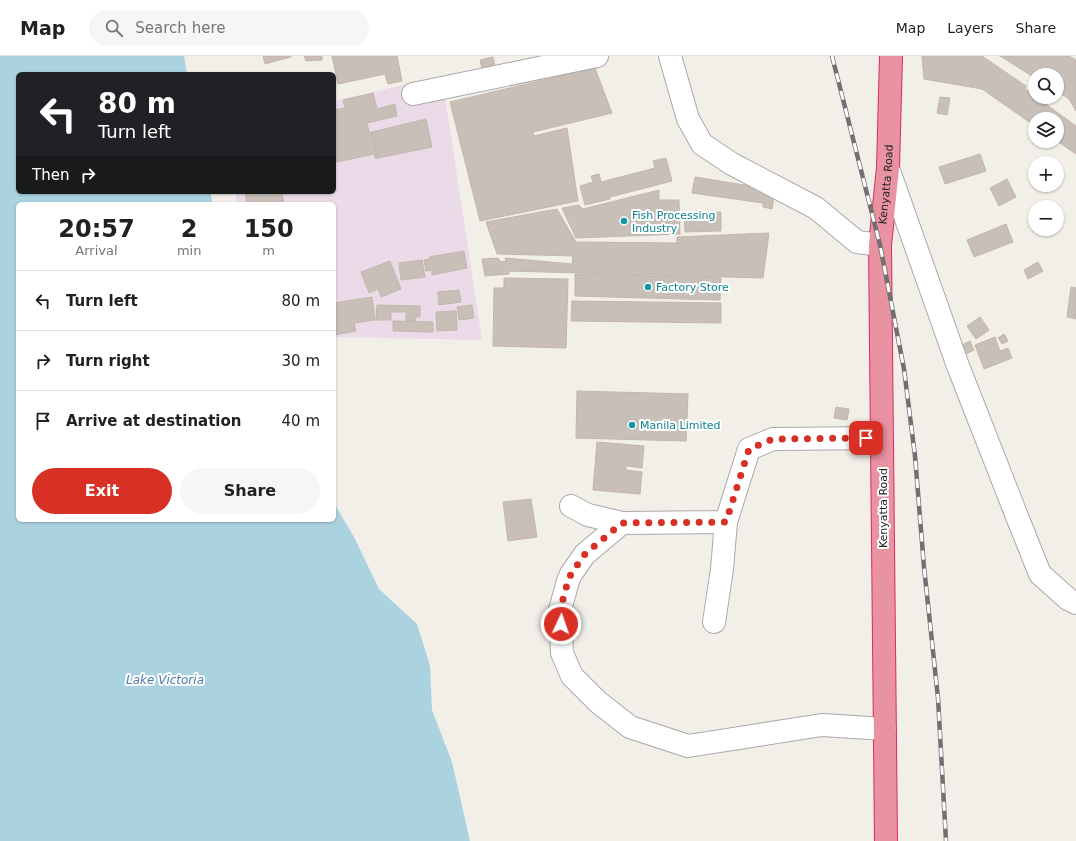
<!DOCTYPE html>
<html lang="en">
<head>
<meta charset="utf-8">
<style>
  :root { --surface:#fff; --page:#f6f6f6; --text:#202124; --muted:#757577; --line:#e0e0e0; --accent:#d93025 }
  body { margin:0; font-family:"DejaVu Sans",sans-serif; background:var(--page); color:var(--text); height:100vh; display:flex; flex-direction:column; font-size:15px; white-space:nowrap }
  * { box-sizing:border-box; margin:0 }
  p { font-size:13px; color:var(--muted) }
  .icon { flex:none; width:22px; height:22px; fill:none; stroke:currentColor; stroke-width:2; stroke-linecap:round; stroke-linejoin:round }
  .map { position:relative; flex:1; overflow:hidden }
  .side { position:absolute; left:16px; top:146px; width:320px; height:320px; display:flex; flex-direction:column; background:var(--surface); border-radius:6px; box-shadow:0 1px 3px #0004 }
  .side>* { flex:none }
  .banner { position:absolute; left:16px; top:16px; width:320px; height:122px; border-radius:6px; box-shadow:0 1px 3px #0004; background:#202124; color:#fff; overflow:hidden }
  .buttons { position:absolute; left:1028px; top:12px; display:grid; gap:8px }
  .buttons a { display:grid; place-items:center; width:36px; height:36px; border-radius:50%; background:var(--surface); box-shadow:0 1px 3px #0004; font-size:20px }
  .pin { position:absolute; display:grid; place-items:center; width:34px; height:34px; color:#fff; margin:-17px; border-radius:8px; box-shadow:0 2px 6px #0006 }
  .me { position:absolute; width:44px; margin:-22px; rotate:3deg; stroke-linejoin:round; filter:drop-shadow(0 0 3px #0008) }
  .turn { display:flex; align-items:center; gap:14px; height:84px; padding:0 16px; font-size:18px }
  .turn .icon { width:52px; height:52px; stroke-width:2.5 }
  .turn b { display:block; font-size:28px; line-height:34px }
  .then { display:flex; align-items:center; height:38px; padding:0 16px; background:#0003; gap:8px; font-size:15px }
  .eta { display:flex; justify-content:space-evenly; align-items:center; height:68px; text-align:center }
  .eta b { font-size:24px; font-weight:700; line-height:28px }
  .primary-button { display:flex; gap:8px; margin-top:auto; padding:8px 16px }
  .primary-button a { flex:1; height:46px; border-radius:24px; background:var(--accent); color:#fff; font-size:16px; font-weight:700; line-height:46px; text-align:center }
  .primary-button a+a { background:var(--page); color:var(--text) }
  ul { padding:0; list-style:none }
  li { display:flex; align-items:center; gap:12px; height:60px; padding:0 16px; border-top:1px solid var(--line) }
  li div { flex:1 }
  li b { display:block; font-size:15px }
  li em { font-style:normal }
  header { display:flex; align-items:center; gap:24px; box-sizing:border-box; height:56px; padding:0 20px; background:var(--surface); border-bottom:1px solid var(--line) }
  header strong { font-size:19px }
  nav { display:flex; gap:22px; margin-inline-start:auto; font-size:14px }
  .search { width:280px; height:36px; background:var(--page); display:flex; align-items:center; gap:10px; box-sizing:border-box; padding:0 14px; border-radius:22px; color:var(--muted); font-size:15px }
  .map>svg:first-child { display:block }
</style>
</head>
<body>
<header>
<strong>Map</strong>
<div class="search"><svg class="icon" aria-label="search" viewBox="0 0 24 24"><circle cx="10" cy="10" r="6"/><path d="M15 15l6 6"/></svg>Search here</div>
<nav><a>Map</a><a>Layers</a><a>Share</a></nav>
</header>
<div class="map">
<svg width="1076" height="785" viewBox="0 0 1076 785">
  <rect width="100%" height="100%" fill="#f2efe9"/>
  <path fill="#ebdbe8" d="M442,20L482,284L334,281V148H237L235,136H334V45Z"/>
  <path fill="#aad3df" d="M0,0H184L187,18H18V136H211L212,148H18V464H334V447L354,481L379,533L417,568L430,610L432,654L452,706L470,785H0Z"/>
  <g fill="#c7bfb8" stroke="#c4b6ab">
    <path d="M263,0H291V1L265,8Z"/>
    <path d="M304,0H322V4L306,5Z"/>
    <path d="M332,0H397L402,25L388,28L385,18L338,28Z"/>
    <path d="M922,0H982L1026,30L1025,33L1076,70V98L1057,85V63H1035V70L982,33L924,23Z"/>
    <path d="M1000,0H1069L1076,4V55L1069,43L1057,35V19H1035V22Z"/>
    <path d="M493,1L495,11L482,13L480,4Z"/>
    <path d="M595,12L612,57L533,76L534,80L567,72L578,145L480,165L450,46Z"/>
    <path d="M373,37L377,53L395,48L397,60L367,67L369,76H372L378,102H375L374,98L337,106L334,97V54L345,52L343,44Z"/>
    <path d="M940,41L950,42L947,59L937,57Z"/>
    <path d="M426,63L432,91L378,102L372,76Z"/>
    <path d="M980,98L986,115L945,128L939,111Z"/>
    <path d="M666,102L672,125L610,141V143L585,149L580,130L593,126L591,120L599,118L601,126L655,112L653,105Z"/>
    <path d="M695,121L775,134L772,153L763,151V147L692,137Z"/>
    <path d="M1007,123L1016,141L999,150L990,132Z"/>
    <path d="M659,134V144H679L680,178L576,182L562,152L579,149L583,153Z"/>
    <path d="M245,136H282L284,148H247Z"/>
    <path d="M557,153L576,186L677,187V181L769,177L763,222L509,215V218L485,220L482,203L498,202L501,206L506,205L505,202L572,208L573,200L497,198L486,166Z"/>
    <path d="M721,156V175L685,176L684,157Z"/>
    <path d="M1006,168L1013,186L974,201L967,184Z"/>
    <path d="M464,195L467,212L432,219V214L426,215L424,204L430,203L429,201Z"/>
    <path d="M422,204L425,221L401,224L399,207Z"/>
    <path d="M390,205L401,233L381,241L378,233L369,237L361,216Z"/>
    <path d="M1038,206L1043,215L1028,223L1024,214Z"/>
    <path d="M575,218L721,222L720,244L575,240Z"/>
    <path d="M504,222L568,223L566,292L493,290L494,232H504Z"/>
    <path d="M1071,231L1076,232V263L1067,261Z"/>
    <path d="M459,234L461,246L439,249L438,236Z"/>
    <path d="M372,241L375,264L354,267L356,275L334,279V247Z"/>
    <path d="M572,245L721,247V267L571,265Z"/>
    <path d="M377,249L420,250V261H416L415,265H406V256H391V264H376Z"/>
    <path d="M472,249L474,262L459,264L457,251Z"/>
    <path d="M456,255L457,274L437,275L436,256Z"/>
    <path d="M980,261L989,274L976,283L967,270Z"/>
    <path d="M393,265L433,266V276L393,275Z"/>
    <path d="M1004,278L1008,285L1002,288L998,282Z"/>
    <path d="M995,281L1000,295L1008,292L1012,302L984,313L975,289Z"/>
    <path d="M970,285L974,294L964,299L960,290Z"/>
    <path d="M577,335L688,338L686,385L576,382Z"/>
    <path d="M836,351L849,353L847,364L834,362Z"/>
    <path d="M597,386L644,390L642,412L626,410V414L642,416L640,438L593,434Z"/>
    <path d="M531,443L537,481L508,485L503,446Z"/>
  </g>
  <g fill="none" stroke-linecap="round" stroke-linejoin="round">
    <g stroke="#a9a9a9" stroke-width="24">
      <g id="minor">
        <path d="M670,0L688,63L702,88L732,108L816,152L857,186L880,189"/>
        <path d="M413,38L597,0"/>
        <path d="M888,112L958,310L1018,463L1040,518L1068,543L1076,547"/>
        <path d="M571,450L588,459L622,467L726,466L749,393L773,383L882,382"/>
        <path d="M622,467L585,498L571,518L568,525L560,554L562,597L572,620L598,646L630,671L688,690L822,669L885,673"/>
        <path d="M714,566L722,513L726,466"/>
      </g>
    </g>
    <g stroke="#dc2a67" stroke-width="24">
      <g id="highway">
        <path id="s1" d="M886,785L880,189L888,112L891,0"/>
      </g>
    </g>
    <use href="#minor" stroke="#fff" stroke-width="22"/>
    <use href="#highway" stroke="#e892a2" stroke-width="22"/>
    <g stroke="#707070" stroke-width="4.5">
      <path id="rail" d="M832,0L880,189L904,313L915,400L924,511L938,642L946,785"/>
    </g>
    <use href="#rail" stroke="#fff" stroke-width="3" stroke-dasharray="9" stroke-linecap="butt"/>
  </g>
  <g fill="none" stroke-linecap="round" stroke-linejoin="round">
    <path stroke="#d93025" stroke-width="7" stroke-dasharray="0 12.6" d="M561,568L560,554L568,525L571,518L585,498L622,467L726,466L749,393L773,383L866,382"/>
  </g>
  <g fill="#0f9aa8" stroke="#fff" stroke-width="1.5">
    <circle cx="624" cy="165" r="4"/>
    <circle cx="648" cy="231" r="4"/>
    <circle cx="632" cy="369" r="4"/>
  </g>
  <g text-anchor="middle" stroke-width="4" stroke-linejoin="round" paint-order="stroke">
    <g font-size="11" fill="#222" stroke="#fff">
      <text dy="4" stroke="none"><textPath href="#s1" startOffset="657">Kenyatta Road</textPath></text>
      <text transform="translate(883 452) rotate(-90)" y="4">Kenyatta Road</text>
    </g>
    <g font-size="11" fill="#0d838f" stroke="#fff" text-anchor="start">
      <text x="632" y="163">Fish Processing<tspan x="632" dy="13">Industry</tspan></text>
      <text x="656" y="235">Factory Store</text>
      <text x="640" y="373">Manila Limited</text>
    </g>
    <g font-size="12" font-style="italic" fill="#4a7aab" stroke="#fff">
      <text x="165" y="628">Lake Victoria</text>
    </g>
  </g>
</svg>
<div class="buttons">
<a><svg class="icon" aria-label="search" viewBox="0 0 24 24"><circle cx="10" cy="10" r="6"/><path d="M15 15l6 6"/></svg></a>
<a><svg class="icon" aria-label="layers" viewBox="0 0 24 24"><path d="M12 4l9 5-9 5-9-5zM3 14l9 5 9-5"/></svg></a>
<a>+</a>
<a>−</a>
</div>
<div class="pin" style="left:866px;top:382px;background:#d93025"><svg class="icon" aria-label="arrive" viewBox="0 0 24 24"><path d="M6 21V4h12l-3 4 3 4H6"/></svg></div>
<svg class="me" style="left:561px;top:568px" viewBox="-20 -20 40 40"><circle r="17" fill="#d93025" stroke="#fff" stroke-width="3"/><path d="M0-11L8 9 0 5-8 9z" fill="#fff"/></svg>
<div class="banner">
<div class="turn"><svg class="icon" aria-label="left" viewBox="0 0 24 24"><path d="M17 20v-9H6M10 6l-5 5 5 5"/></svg><div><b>80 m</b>Turn left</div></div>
<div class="then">Then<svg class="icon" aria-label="right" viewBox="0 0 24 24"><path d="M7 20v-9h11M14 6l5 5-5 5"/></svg></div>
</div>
<section class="side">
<div class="eta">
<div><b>20:57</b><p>Arrival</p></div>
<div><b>2</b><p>min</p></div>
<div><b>150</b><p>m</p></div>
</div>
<ul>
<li><svg class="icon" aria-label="left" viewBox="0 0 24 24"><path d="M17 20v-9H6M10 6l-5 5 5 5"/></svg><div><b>Turn left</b></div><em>80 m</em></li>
<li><svg class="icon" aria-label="right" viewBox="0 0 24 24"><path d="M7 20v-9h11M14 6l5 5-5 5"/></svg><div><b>Turn right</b></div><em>30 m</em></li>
<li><svg class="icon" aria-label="arrive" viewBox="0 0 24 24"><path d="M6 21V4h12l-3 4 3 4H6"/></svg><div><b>Arrive at destination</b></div><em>40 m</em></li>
</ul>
<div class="primary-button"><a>Exit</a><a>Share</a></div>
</section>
</div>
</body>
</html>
